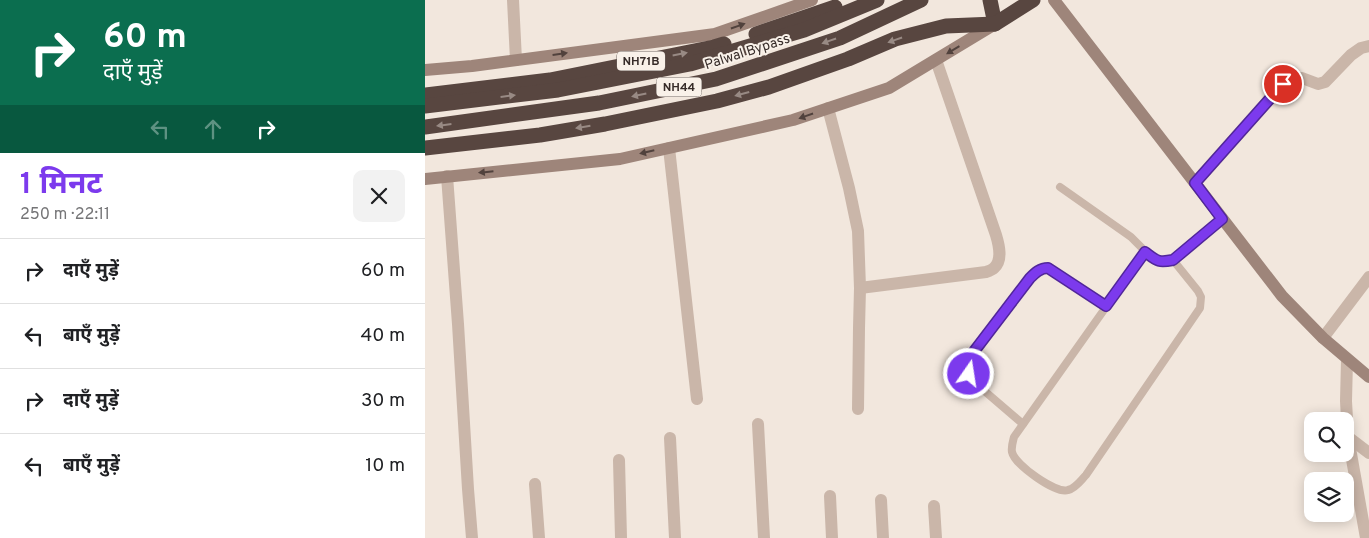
<!DOCTYPE html>
<html lang="hi">
<head>
<meta charset="utf-8">
<style>
  :root { --surface:#fff; --page:#f2f2f2; --text:#202124; --muted:#757577; --line:#e0e0e0; --accent:#7c3aed }
  body { margin:0; font-family:Overpass,"Noto Sans Devanagari",sans-serif; background:var(--page); color:var(--text); height:100vh; display:flex; flex-direction:column; font-size:19px; white-space:nowrap }
  * { box-sizing:border-box; margin:0 }
  p { font-size:16px; color:var(--muted) }
  .icon { flex:none; width:28px; height:28px; fill:none; stroke:currentColor; stroke-width:2; stroke-linecap:round; stroke-linejoin:round }
  .map { position:relative; flex:1; overflow:hidden }
  .side { display:flex; flex-direction:column; background:var(--surface); width:425px }
  .side>* { flex:none }
  .banner { background:#0b6e4f; color:#fff; overflow:hidden }
  .fabs { position:absolute; left:879px; top:412px; display:grid; gap:10px }
  .fabs a { display:grid; place-items:center; width:50px; height:50px; border-radius:10px; background:var(--surface); box-shadow:0 2px 12px #0003; font-size:25px }
  .pin { position:absolute; display:grid; place-items:center; width:42px; height:42px; color:#fff; margin:-21px; border:2px solid #fff; border-radius:50%; box-shadow:0 1px 5px #0007 }
  .me { position:absolute; width:55px; margin:-28px; rotate:13deg; stroke-linejoin:round; filter:drop-shadow(0 0 4px #0008) }
  .turn { display:flex; align-items:center; gap:18px; height:105px; padding:0 20px; font-size:22px }
  .turn .icon { width:65px; height:65px; stroke-width:2.5 }
  .turn b { display:block; font-size:35px; line-height:42px }
  .lanes { display:flex; align-items:center; height:48px; padding:0 20px; background:#0003; justify-content:center; gap:25px; direction:ltr }
  .lanes .off { opacity:.35 }
  .round { display:grid; place-items:center; flex:none; width:52px; height:52px; border-radius:10px; background:var(--page) }
  .overview { display:flex; align-items:center; justify-content:space-between; height:85px; padding:0 20px }
  h1 { font-size:30px; font-weight:700; line-height:38px; color:var(--accent) }
  ul { padding:0; list-style:none }
  li { display:flex; align-items:center; gap:15px; height:65px; padding:0 20px; border-top:1px solid var(--line) }
  li div { flex:1 }
  li b { display:block; font-size:19px }
  li em { font-style:normal }
  main { display:flex; flex:1; min-height:0 }
  .map>svg:first-child { display:block }
</style>
</head>
<body>
<main>
<section class="side">
<div class="banner">
<div class="turn"><svg class="icon" aria-label="right" viewBox="0 0 24 24"><path d="M7 20v-9h11M14 6l5 5-5 5"/></svg><div><b>60 m</b>दाएँ मुड़ें</div></div>
<div class="lanes"><svg class="icon off" aria-label="left" viewBox="0 0 24 24"><path d="M17 20v-9H6M10 6l-5 5 5 5"/></svg><svg class="icon off" aria-label="ahead" viewBox="0 0 24 24"><path d="M12 20V5M6 11l6-6 6 6"/></svg><svg class="icon" aria-label="right" viewBox="0 0 24 24"><path d="M7 20v-9h11M14 6l5 5-5 5"/></svg></div>
</div>
<div class="overview"><div><h1>1 मिनट</h1><p>250 m · 22:11</p></div><a class="round"><svg class="icon" aria-label="close" viewBox="0 0 24 24"><path d="M6 6l12 12M18 6L6 18"/></svg></a></div>
<ul>
<li><svg class="icon" aria-label="right" viewBox="0 0 24 24"><path d="M7 20v-9h11M14 6l5 5-5 5"/></svg><div><b>दाएँ मुड़ें</b></div><em>60 m</em></li>
<li><svg class="icon" aria-label="left" viewBox="0 0 24 24"><path d="M17 20v-9H6M10 6l-5 5 5 5"/></svg><div><b>बाएँ मुड़ें</b></div><em>40 m</em></li>
<li><svg class="icon" aria-label="right" viewBox="0 0 24 24"><path d="M7 20v-9h11M14 6l5 5-5 5"/></svg><div><b>दाएँ मुड़ें</b></div><em>30 m</em></li>
<li><svg class="icon" aria-label="left" viewBox="0 0 24 24"><path d="M17 20v-9H6M10 6l-5 5 5 5"/></svg><div><b>बाएँ मुड़ें</b></div><em>10 m</em></li>
</ul>
</section>
<div class="map">
<svg width="944" height="538" viewBox="0 0 944 538">
  <rect width="100%" height="100%" fill="#f2e7dd"/>
  <g fill="none" stroke-linecap="round" stroke-linejoin="round">
    <g stroke="#cab6a9" stroke-width="8">
      <path d="M635,187L706,237L730,261H739L748,260L797,219"/>
      <path d="M720,252L589,437C588,441 586,447 587,452C590,465 631,494 643,490C651,488 656,480 661,475L775,308L776,297L773,291L748,260"/>
      <path d="M598,424L549,382C544,373 542,368 544,358L605,278C610,273 615,268 623,268L681,307"/>
    </g>
    <g stroke="#cab6a9" stroke-width="12">
      <path d="M88,0L91,60"/>
      <path d="M403,108L424,188L433,231L435,288L434,328L433,409"/>
      <path d="M244,148L272,399"/>
      <path d="M22,176L33,324L43,489L47,538"/>
      <path d="M770,183L858,84L866,78H877L893,84L900,82L926,55L936,48L944,46"/>
      <path d="M435,288L561,272C564,271 567,270 569,268C578,260 574,245 571,235L511,60"/>
      <path d="M898,338L944,277"/>
      <path d="M922,360L921,401L923,437L941,538"/>
      <path d="M333,424L339,538"/>
      <path d="M923,437L944,453"/>
      <path d="M245,438L250,538"/>
      <path d="M194,460L196,538"/>
      <path d="M110,484L114,538"/>
      <path d="M405,496L407,538"/>
      <path d="M456,500L458,538"/>
      <path d="M509,506L511,538"/>
    </g>
    <g stroke="#9e857a" stroke-width="12">
      <path d="M629,0L857,296L898,338L944,377"/>
      <path d="M0,70L47,66L290,34L387,0"/>
      <path d="M0,179L195,159L368,120L464,88L570,24"/>
    </g>
    <g stroke="#584640" stroke-width="15">
      <path d="M565,0L570,24"/>
      <path d="M331,34L410,7"/>
      <path d="M0,95L125,80L289,47L299,44"/>
      <path d="M0,106L133,90L265,64L379,30L452,0"/>
      <path d="M0,127L174,103L291,79L415,38L496,0"/>
      <path d="M0,148L115,135L180,124L292,101L344,87L423,59L470,39L521,26L570,24L608,0"/>
    </g>
  </g>
  <defs><path id="oneway-solid" d="M-6-.8H1V-3.2L6.5 0L1 3.2V.8H-6Z" transform="scale(1.25)"/></defs>
  <g fill="#51423d">
    <use href="#oneway-solid" transform="translate(313 26) rotate(-19)"/>
    <use href="#oneway-solid" transform="translate(528 50) rotate(149)"/>
    <use href="#oneway-solid" transform="translate(135 54) rotate(-8)"/>
    <use href="#oneway-solid" transform="translate(381 116) rotate(161)"/>
    <use href="#oneway-solid" transform="translate(222 152) rotate(167)"/>
    <use href="#oneway-solid" transform="translate(61 172) rotate(174)"/>
  </g>
  <g fill="#988a84">
    <use href="#oneway-solid" transform="translate(470 40) rotate(161)"/>
    <use href="#oneway-solid" transform="translate(404 41) rotate(161)"/>
    <use href="#oneway-solid" transform="translate(255 54) rotate(-11)"/>
    <use href="#oneway-solid" transform="translate(317 94) rotate(165)"/>
    <use href="#oneway-solid" transform="translate(214 95) rotate(168)"/>
    <use href="#oneway-solid" transform="translate(83 96) rotate(-7)"/>
    <use href="#oneway-solid" transform="translate(19 125) rotate(173)"/>
    <use href="#oneway-solid" transform="translate(158 127) rotate(171)"/>
  </g>
  <g fill="none" stroke-linecap="round" stroke-linejoin="round">
    <g stroke="#51269a" stroke-width="12">
      <path id="route" d="M544,374L542,367L544,358L605,278C610,273 615,268 623,268L681,306L720,252C732,261 733,263 748,260L797,219L770,183L858,84"/>
    </g>
    <use href="#route" stroke="#7c3aed" stroke-width="9"/>
  </g>
  <g text-anchor="middle" stroke-width="4" stroke-linejoin="round" paint-order="stroke">
    <g fill="#f9f1e9" stroke="#716763" stroke-width="1">
      <rect x="192" y="51.5" width="48" height="19" rx="4"/>
      <rect x="231.5" y="77.5" width="45" height="19" rx="4"/>
    </g>
    <g font-size="12" font-weight="bold" fill="#372c29">
      <text x="216" y="65">NH71B</text>
      <text x="254" y="91">NH44</text>
    </g>
    <g font-size="14" fill="#372c29" stroke="#f9f1e9">
      <text transform="translate(322 51) rotate(-18)" y="5">Palwal Bypass</text>
    </g>
  </g>
</svg>
<div class="fabs">
<a><svg class="icon" aria-label="search" viewBox="0 0 24 24"><circle cx="10" cy="10" r="6"/><path d="M15 15l6 6"/></svg></a>
<a><svg class="icon" aria-label="layers" viewBox="0 0 24 24"><path d="M12 4l9 5-9 5-9-5zM3 14l9 5 9-5"/></svg></a>
</div>
<div class="pin" style="left:858px;top:84px;background:#d93025"><svg class="icon" aria-label="arrive" viewBox="0 0 24 24"><path d="M6 21V4h12l-3 4 3 4H6"/></svg></div>
<svg class="me" style="left:544px;top:374px" viewBox="-20 -20 40 40"><circle r="17" fill="#7c3aed" stroke="#fff" stroke-width="3"/><path d="M0-11L8 9 0 5-8 9z" fill="#fff"/></svg>
</div>
</main>
</body>
</html>
